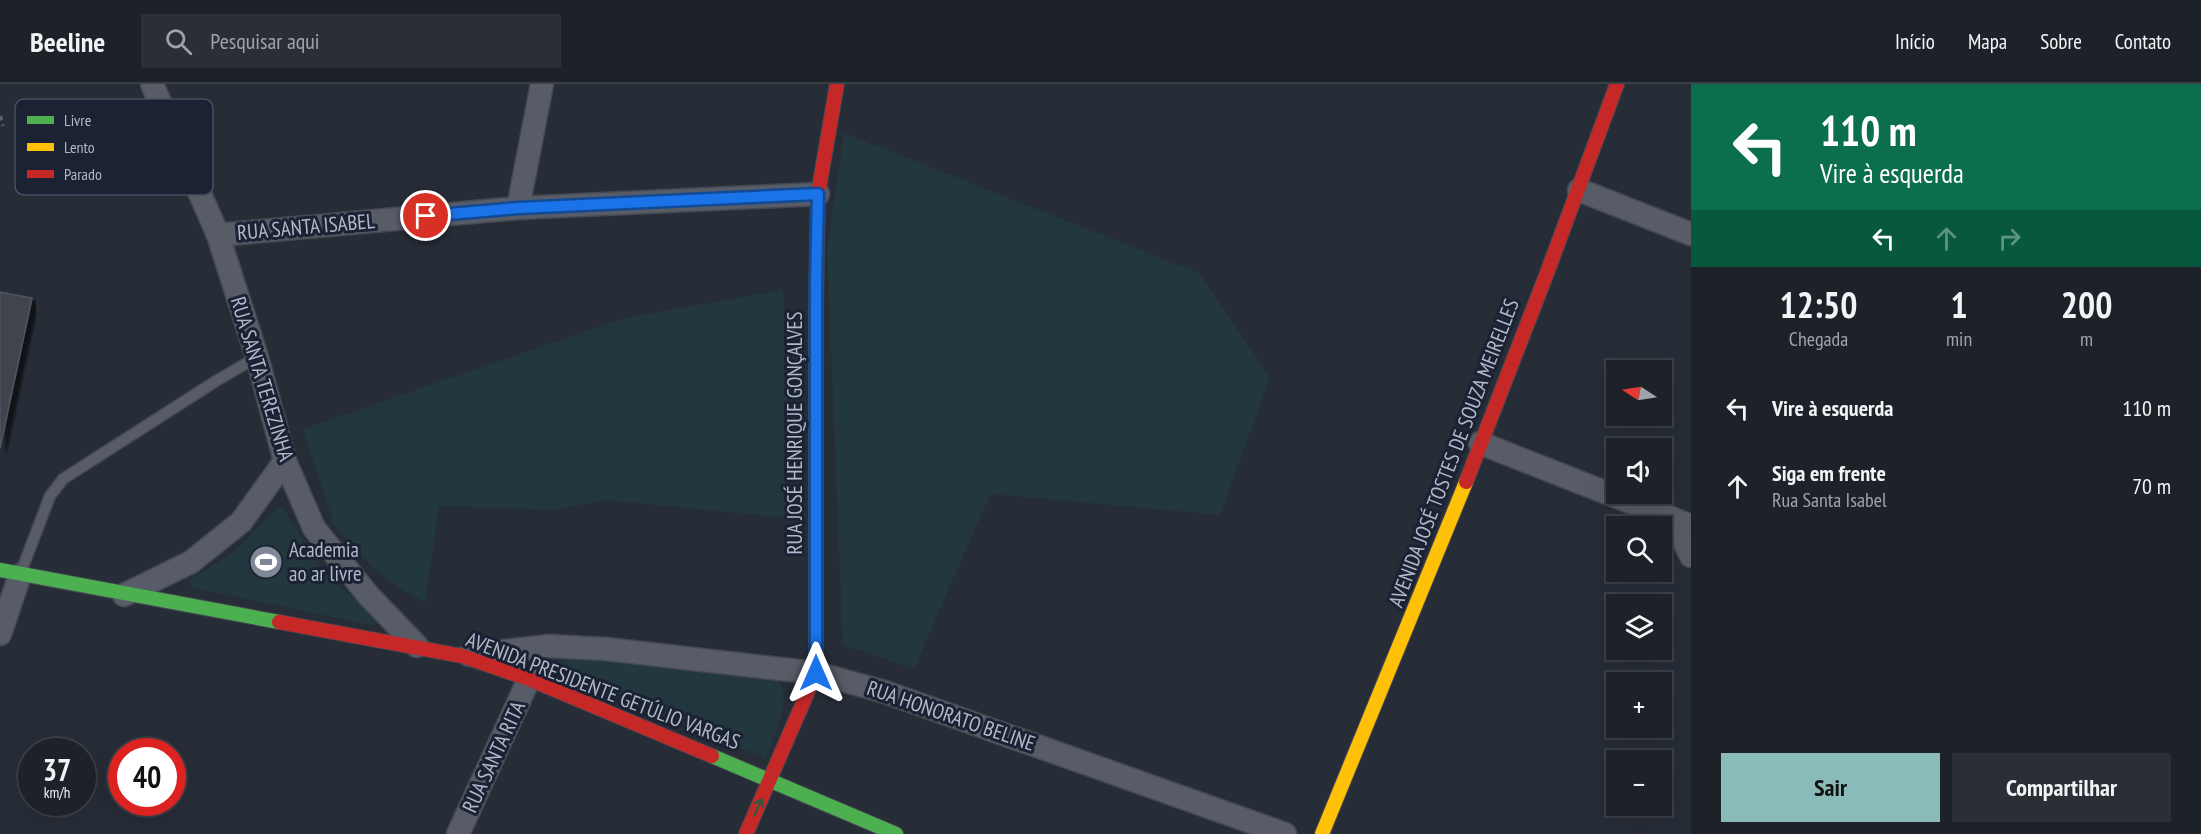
<!DOCTYPE html>
<html lang="pt">
<head>
<meta charset="utf-8">
<style>
  :root { --surface:#1d2229; --page:#2a2f35; --text:#f1f3f6; --muted:#a0a4a8; --line:#3b3f46; --accent:#8bbbb9 }
  body { margin:0; font-family:"PT Sans Narrow",sans-serif; background:var(--page); color:var(--text); height:100vh; display:flex; flex-direction:column; font-size:22px; white-space:nowrap }
  * { box-sizing:border-box; margin:0 }
  p { font-size:20px; color:var(--muted) }
  .icon { flex:none; width:33px; height:33px; fill:none; stroke:currentColor; stroke-width:2; stroke-linecap:round; stroke-linejoin:round }
  .map { position:relative; flex:1; overflow:hidden }
  .drawer { display:flex; flex-direction:column; background:var(--surface); width:510px }
  .drawer>* { flex:none }
  .banner { background:#0b6e4f; color:#fff; overflow:hidden }
  .needle { width:39px; rotate:282deg }
  .tools { position:absolute; left:1606px; top:276px; display:grid; gap:12px }
  .tools a { display:grid; place-items:center; width:66px; height:66px; border-radius:0px; background:var(--surface); box-shadow:0 6px 24px #0002,0 0 0 2px var(--line); font-size:30px }
  .speed { position:absolute; left:18px; top:654px; display:flex; gap:12px; font-size:30px; font-weight:700; text-align:center }
  .speed>* { display:grid; place-content:center; width:78px; height:78px; border-radius:50%; background:var(--surface); box-shadow:0 6px 24px #0002,0 0 0 2px var(--line); line-height:1 }
  .speed small { font-size:15px; font-weight:400 }
  .speed .limit { border:9px solid #d22; background:#fff; color:#111 }
  .pin { position:absolute; display:grid; place-items:center; width:51px; height:51px; color:#fff; margin:-26px; border:3px solid #fff; border-radius:50%; box-shadow:0 2px 6px #0007 }
  .me { position:absolute; width:66px; margin:-33px; rotate:0deg; stroke-linejoin:round; filter:drop-shadow(0 0 4px #0008) }
  .turn { display:flex; align-items:center; gap:21px; height:126px; padding:0 30px; font-size:27px }
  .turn .icon { width:78px; height:78px; stroke-width:2.5 }
  .turn b { display:block; font-size:42px; line-height:51px }
  .lanes { display:flex; align-items:center; height:57px; padding:0 30px; background:#0003; justify-content:center; gap:30px; direction:ltr }
  .lanes .off { opacity:.35 }
  .eta { display:flex; justify-content:space-evenly; align-items:center; height:102px; text-align:center }
  .eta b { font-size:36px; font-weight:700; line-height:42px }
  .cta { display:flex; gap:12px; margin-top:auto; padding:12px 30px }
  .cta a { flex:1; height:69px; border-radius:0px; background:var(--accent); color:#111; font-size:24px; font-weight:700; line-height:69px; text-align:center }
  .cta a+a { background:var(--page); color:var(--text) }
  ul { padding:0; list-style:none }
  li { display:flex; align-items:center; gap:18px; height:78px; padding:0 30px }
  li div { flex:1 }
  li b { display:block; font-size:22px }
  li em { font-style:normal }
  header { display:flex; align-items:center; gap:36px; box-sizing:border-box; height:84px; padding:0 30px; background:var(--surface); border-bottom:2px solid var(--line) }
  header strong { font-size:28px }
  nav { display:flex; gap:33px; margin-inline-start:auto; font-size:21px }
  .search { width:420px; height:54px; background:var(--page); display:flex; align-items:center; gap:15px; box-sizing:border-box; padding:0 21px; border-radius:0px; color:var(--muted); font-size:22px }
  main { display:flex; flex:1; min-height:0 }
  .map>svg:first-child { display:block }
</style>
</head>
<body>
<header>
<strong>Beeline</strong>
<div class="search"><svg class="icon" aria-label="search" viewBox="0 0 24 24"><circle cx="10" cy="10" r="6"/><path d="M15 15l6 6"/></svg>Pesquisar aqui</div>
<nav><a>Início</a><a>Mapa</a><a>Sobre</a><a>Contato</a></nav>
</header>
<main>
<div class="map">
<svg width="1691" height="750" viewBox="0 0 1691 750">
  <defs>
    <filter id="shadow"><feDropShadow dx="6" dy="4" stdDeviation="1.5" flood-color="#0009"/></filter>
  </defs>
  <rect width="100%" height="100%" fill="#272d37"/>
  <g fill="#23373e">
    <path d="M844,49L1199,189L1270,293L1220,431L990,410L914,585L843,561L827,165Z"/>
    <path d="M783,206L792,434L603,416L559,426L439,422L425,518L397,503L367,478L334,441L303,345L624,234Z"/>
    <path d="M283,424L324,491L374,529L378,534L376,539L370,541L195,504L190,500L191,495L235,467L276,425Z"/>
    <path d="M569,573L773,592C798,608 773,652 766,675L564,590L557,580Z"/>
  </g>
  <path fill="#3f444e" stroke="#4f5560" stroke-width="1.5" filter="url(#shadow)" d="M0,208L32,214L0,364Z"/>
  <g fill="none" stroke-linecap="round" stroke-linejoin="round">
    <g stroke="#444850" stroke-width="13">
      <path id="lane" d="M21,488L50,412L63,395L216,297L257,273"/>
    </g>
    <g stroke="#444850" stroke-width="25">
      <g id="street">
        <path d="M152,0L218,151L257,273L285,377L314,444L368,511L417,562"/>
        <path d="M1579,106L1691,150"/>
        <path d="M518,124L818,110"/>
        <path d="M218,151L518,124L542,0"/>
        <path d="M1480,359L1691,442"/>
        <path d="M1672,434L1691,472"/>
        <path d="M124,511L191,478L241,438L285,377"/>
        <path d="M0,550L20,491"/>
        <path d="M469,571L549,562L606,565L816,589L885,608L1285,750"/>
        <path d="M458,750L529,595"/>
      </g>
    </g>
    <g stroke="#444850" stroke-width="16">
      <g id="fast">
        <path d="M0,486L279,538"/>
        <path d="M712,672L896,750"/>
      </g>
    </g>
    <g stroke="#444850" stroke-width="16">
      <g id="slow">
        <path d="M816,222V465"/>
        <path d="M1322,750L1466,398"/>
      </g>
    </g>
    <g stroke="#444850" stroke-width="16">
      <g id="jam">
        <path d="M816,222L818,110L837,0"/>
        <path d="M1466,398L1547,189L1617,0"/>
        <path d="M279,538L462,572L529,595L712,672"/>
        <path d="M746,750L816,589V465"/>
      </g>
    </g>
    <path stroke="#596068" stroke-width="4" stroke-dasharray="4.5 4.5" stroke-linecap="butt" d="M0,32L3,42"/>
    <use href="#lane" stroke="#575c66" stroke-width="10"/>
    <use href="#street" stroke="#575c66" stroke-width="22"/>
    <use href="#fast" stroke="#4caf50" stroke-width="14"/>
    <use href="#slow" stroke="#ffc107" stroke-width="14"/>
    <use href="#jam" stroke="#c62828" stroke-width="14"/>
  </g>
  <defs><path id="oneway-shaft" d="M-6 0H5M1.5-3L5.5 0L1.5 3" fill="none" stroke-width="1.6" stroke-linecap="round" stroke-linejoin="round" transform="scale(1.5)"/></defs>
  <use stroke="#2e5a3f" href="#oneway-shaft" transform="translate(758 723) rotate(-65)"/>
  <g fill="none" stroke-linecap="round" stroke-linejoin="round">
    <g stroke="#114b97" stroke-width="15">
      <path id="route" d="M426,132L518,124L818,110L816,199V589"/>
    </g>
    <use href="#route" stroke="#1a73e8" stroke-width="10"/>
  </g>
  <defs>
    <g id="stadium-disc" transform="scale(1.725)"><circle r="9.5" fill="#808797" stroke="#1a2233"/><path d="M0-5a6.5 5 0 1 0 0 10a6.5 5 0 1 0 0-10ZM-3.5-1.8h7v3.6h-7Z" fill="#fff"/></g>
  </defs>
  <g fill-rule="evenodd">
    <use href="#stadium-disc" x="266" y="478"/>
  </g>
  <g text-anchor="middle" stroke-width="6" stroke-linejoin="round" paint-order="stroke">
    <g font-size="21" fill="#b0b8ca" stroke="#1a2233">
      <text transform="translate(306 143) rotate(-5)" y="7">RUA SANTA ISABEL</text>
      <text transform="translate(262 295) rotate(73)" y="7">RUA SANTA TEREZINHA</text>
      <text transform="translate(795 349) rotate(-90)" y="7">RUA JOSÉ HENRIQUE GONÇALVES</text>
      <text transform="translate(1454 369) rotate(-69)" y="7">AVENIDA JOSÉ TOSTES DE SOUZA MEIRELLES</text>
      <text transform="translate(603 607) rotate(21)" y="7">AVENIDA PRESIDENTE GETÚLIO VARGAS</text>
      <text transform="translate(951 632) rotate(19)" y="7">RUA HONORATO BELINE</text>
      <text transform="translate(494 673) rotate(-65)" y="7">RUA SANTA RITA</text>
    </g>
    <g font-size="21" fill="#b0b8ca" stroke="#1a2233" text-anchor="start">
      <text x="289" y="473">Academia<tspan x="289" dy="24">ao ar livre</tspan></text>
    </g>
  </g>
  <rect x="15" y="15" width="198" height="96" rx="9" fill="#1a2233" stroke="#474f60" stroke-width="1.5"/>
  <rect x="27" y="32" width="27" height="8" fill="#4caf50"/>
  <rect x="27" y="59" width="27" height="8" fill="#ffc107"/>
  <rect x="27" y="86" width="27" height="8" fill="#c62828"/>
  <g font-size="16" fill="#b0b8ca">
    <text x="64" y="42">Livre</text>
    <text x="64" y="69">Lento</text>
    <text x="64" y="96">Parado</text>
  </g>
</svg>
<div class="tools">
<a><svg class="needle" viewBox="-14 -14 28 28"><path d="M0-13l5 13h-10z" fill="#e53935"/><path d="M0 13l5-13h-10z" fill="#a0a4a8"/></svg></a>
<a><svg class="icon" aria-label="sound" viewBox="0 0 24 24"><path d="M4 9h4l5-4v14l-5-4H4zM17 9q2 3 0 6"/></svg></a>
<a><svg class="icon" aria-label="search" viewBox="0 0 24 24"><circle cx="10" cy="10" r="6"/><path d="M15 15l6 6"/></svg></a>
<a><svg class="icon" aria-label="layers" viewBox="0 0 24 24"><path d="M12 4l9 5-9 5-9-5zM3 14l9 5 9-5"/></svg></a>
<a>+</a>
<a>−</a>
</div>
<div class="speed"><div>37<small>km/h</small></div><div class="limit">40</div></div>
<div class="pin" style="left:426px;top:132px;background:#d93025"><svg class="icon" aria-label="arrive" viewBox="0 0 24 24"><path d="M6 21V4h12l-3 4 3 4H6"/></svg></div>
<svg class="me" style="left:816px;top:589px" viewBox="-20 -20 40 40"><path d="M0-17L14 15 0 8-14 15z" fill="#1a73e8" stroke="#fff" stroke-width="4"/></svg>
</div>
<section class="drawer">
<div class="banner">
<div class="turn"><svg class="icon" aria-label="left" viewBox="0 0 24 24"><path d="M17 20v-9H6M10 6l-5 5 5 5"/></svg><div><b>110 m</b>Vire à esquerda</div></div>
<div class="lanes"><svg class="icon" aria-label="left" viewBox="0 0 24 24"><path d="M17 20v-9H6M10 6l-5 5 5 5"/></svg><svg class="icon off" aria-label="ahead" viewBox="0 0 24 24"><path d="M12 20V5M6 11l6-6 6 6"/></svg><svg class="icon off" aria-label="right" viewBox="0 0 24 24"><path d="M7 20v-9h11M14 6l5 5-5 5"/></svg></div>
</div>
<div class="eta">
<div><b>12:50</b><p>Chegada</p></div>
<div><b>1</b><p>min</p></div>
<div><b>200</b><p>m</p></div>
</div>
<ul>
<li><svg class="icon" aria-label="left" viewBox="0 0 24 24"><path d="M17 20v-9H6M10 6l-5 5 5 5"/></svg><div><b>Vire à esquerda</b></div><em>110 m</em></li>
<li><svg class="icon" aria-label="ahead" viewBox="0 0 24 24"><path d="M12 20V5M6 11l6-6 6 6"/></svg><div><b>Siga em frente</b><p>Rua Santa Isabel</p></div><em>70 m</em></li>
</ul>
<div class="cta"><a>Sair</a><a>Compartilhar</a></div>
</section>
</main>
</body>
</html>
